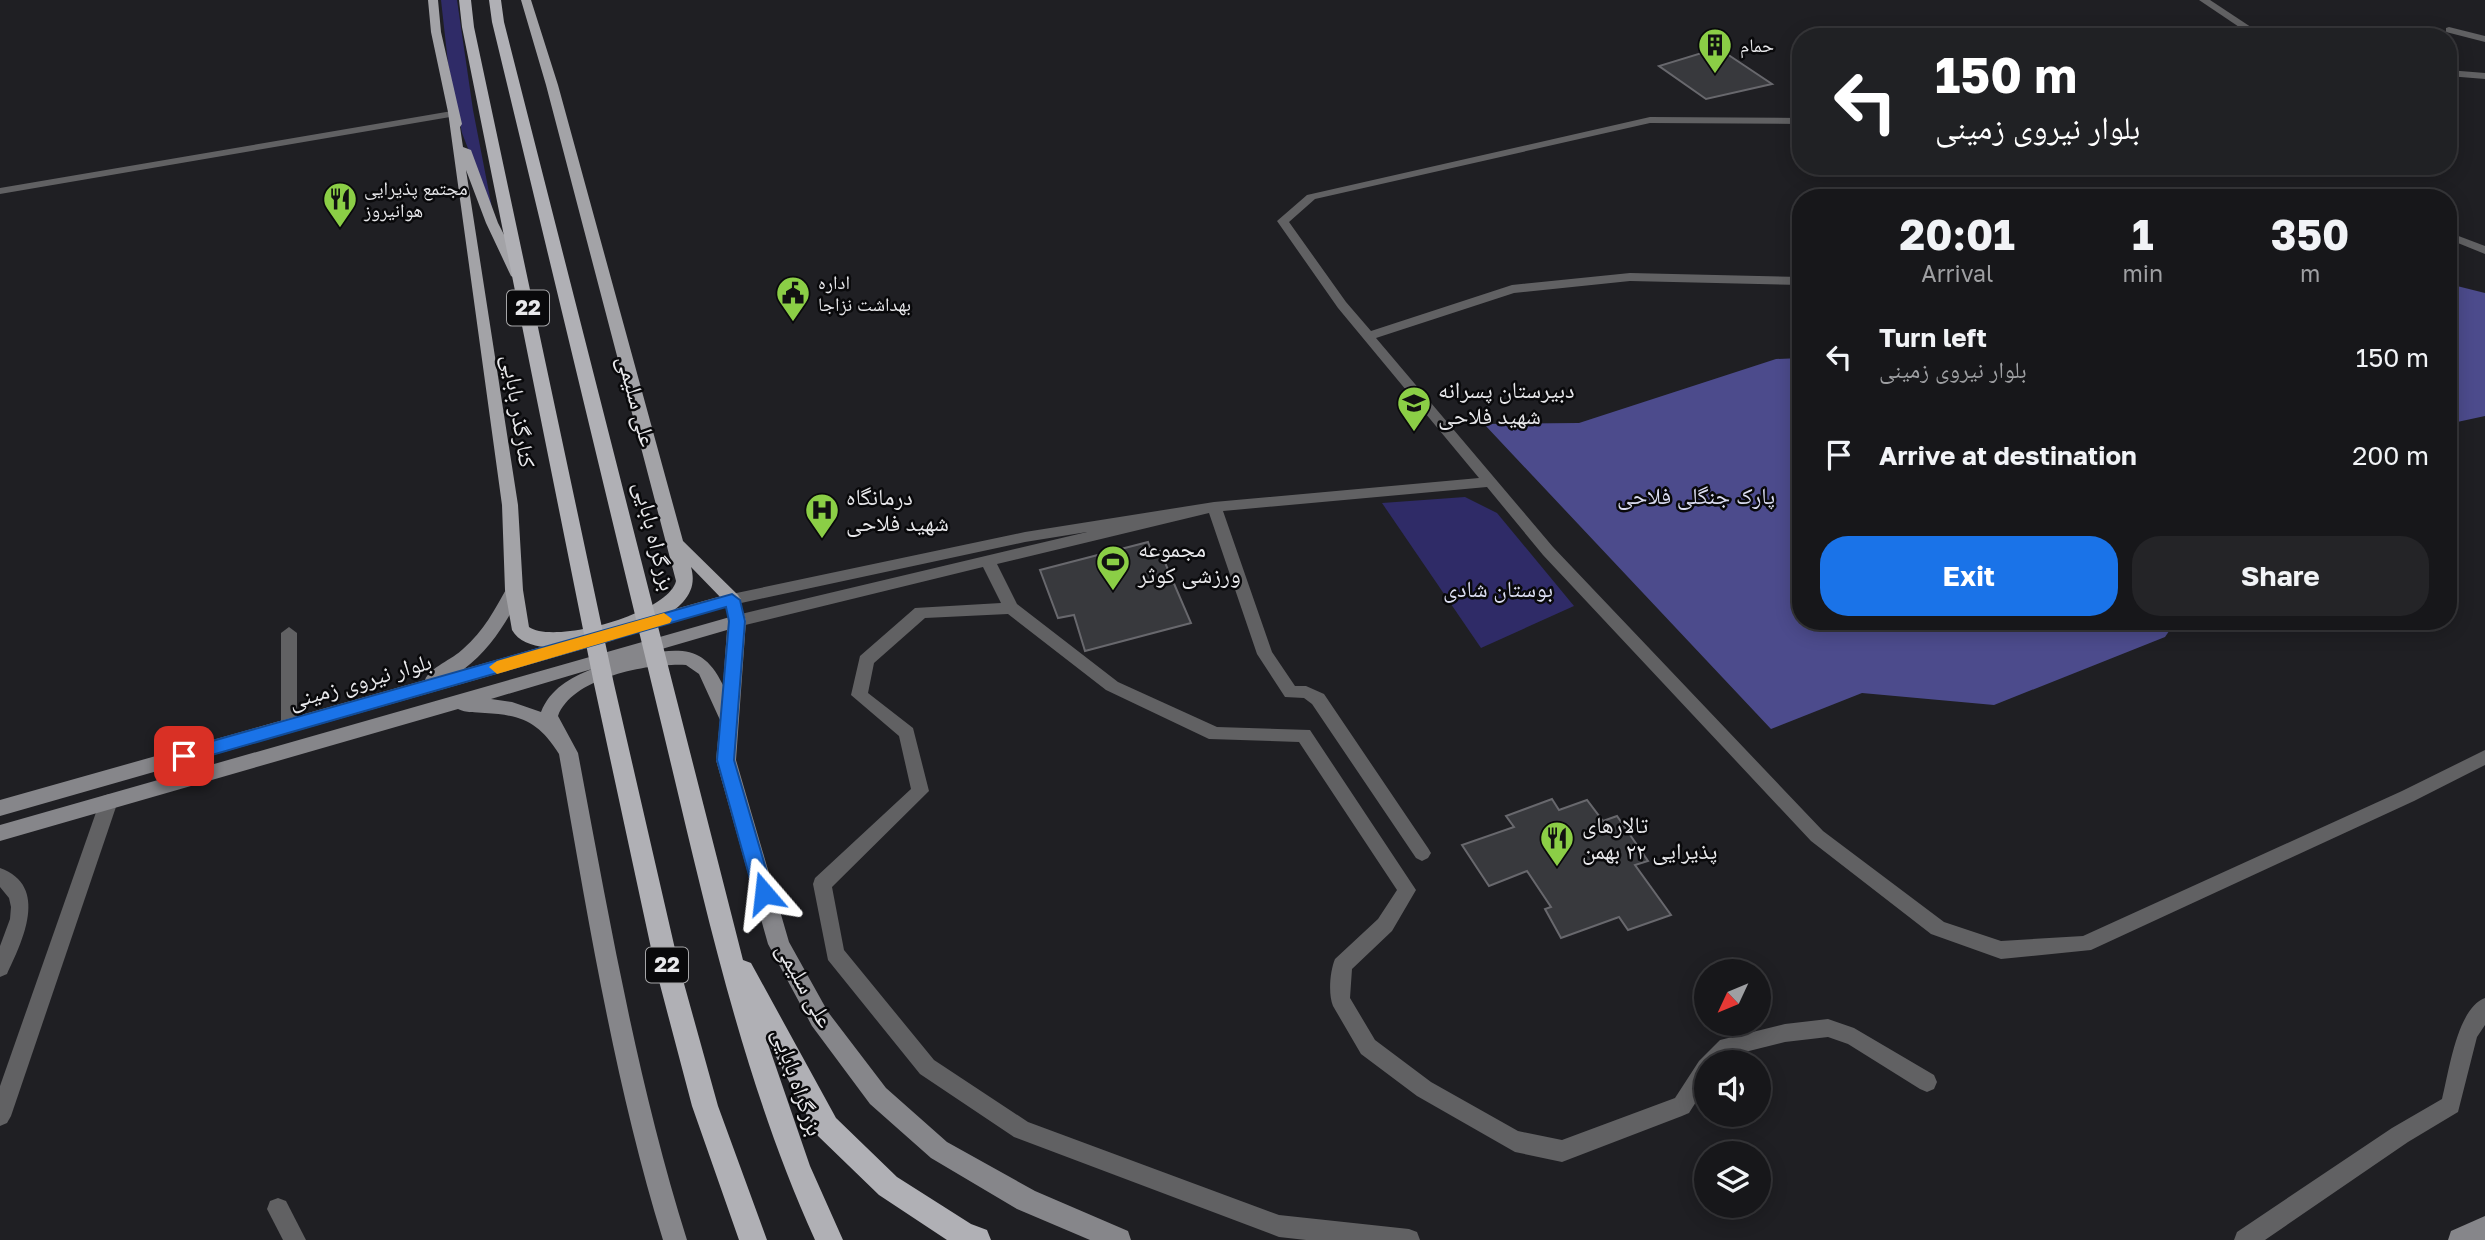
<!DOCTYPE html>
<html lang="en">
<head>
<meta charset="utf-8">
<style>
  :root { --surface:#17171a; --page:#242427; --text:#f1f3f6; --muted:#9e9fa2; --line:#363639; --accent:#1a73e8 }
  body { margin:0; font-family:"Golos Text","Noto Naskh Arabic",sans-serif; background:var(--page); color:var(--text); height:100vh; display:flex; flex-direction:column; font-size:26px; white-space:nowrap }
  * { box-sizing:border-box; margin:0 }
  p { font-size:23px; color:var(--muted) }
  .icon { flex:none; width:38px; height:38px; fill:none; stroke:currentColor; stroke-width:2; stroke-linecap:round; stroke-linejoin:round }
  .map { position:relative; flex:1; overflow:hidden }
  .side { position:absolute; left:1792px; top:189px; width:665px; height:441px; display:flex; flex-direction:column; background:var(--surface); border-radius:28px; box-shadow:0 4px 18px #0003,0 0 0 2px var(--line) }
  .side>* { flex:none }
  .banner { position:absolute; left:1792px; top:28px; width:665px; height:147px; border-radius:28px; box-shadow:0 4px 18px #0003,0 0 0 2px var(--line); background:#202124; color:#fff; overflow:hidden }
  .needle { width:46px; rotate:226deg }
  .fabs { position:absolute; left:1694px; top:959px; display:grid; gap:14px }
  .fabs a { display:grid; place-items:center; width:77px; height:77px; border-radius:50%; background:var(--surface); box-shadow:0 4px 18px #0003,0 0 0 2px var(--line); font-size:35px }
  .pin { position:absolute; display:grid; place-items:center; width:60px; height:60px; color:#fff; margin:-30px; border-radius:14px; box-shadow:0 4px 10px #0006 }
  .me { position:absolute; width:77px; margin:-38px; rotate:343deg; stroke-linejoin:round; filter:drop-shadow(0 0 5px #0008) }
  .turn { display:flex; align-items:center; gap:24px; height:147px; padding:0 28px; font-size:32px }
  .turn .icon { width:91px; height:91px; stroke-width:2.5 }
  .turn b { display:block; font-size:49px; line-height:60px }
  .eta { display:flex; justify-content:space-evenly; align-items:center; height:119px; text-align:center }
  .eta b { font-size:42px; font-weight:700; line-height:49px }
  .primary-button { display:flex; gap:14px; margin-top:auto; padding:14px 28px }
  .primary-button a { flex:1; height:80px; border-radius:28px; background:var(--accent); color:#fff; font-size:28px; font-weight:700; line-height:80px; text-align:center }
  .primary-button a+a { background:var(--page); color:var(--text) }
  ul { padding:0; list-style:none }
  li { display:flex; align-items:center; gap:21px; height:98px; padding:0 28px }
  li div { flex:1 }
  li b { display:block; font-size:26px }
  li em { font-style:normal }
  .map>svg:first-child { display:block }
</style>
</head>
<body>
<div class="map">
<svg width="2485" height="1240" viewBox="0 0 2485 1240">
  <rect width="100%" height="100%" fill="#1f1f23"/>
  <g fill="#2f2b67">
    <path d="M441,0H457L473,110L493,213L462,133L448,63Z"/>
    <path d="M1465,497L1497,513L1574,606L1481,648L1382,503Z"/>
  </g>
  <g fill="#4c4b8c">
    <path d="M2453,285L2485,293V416L2448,424V287Z"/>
    <path d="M1801,358V621H2176L2165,637L1994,705L1862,693L1771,729L1484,424L1579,423L1776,359Z"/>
  </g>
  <g fill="#38393d" stroke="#68686d" stroke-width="2">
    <path d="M1718,48L1772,84L1706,99L1659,66Z"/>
    <path d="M1148,542L1152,553L1160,551L1191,623L1085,651L1074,615L1058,618L1040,570Z"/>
    <path d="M1552,799L1559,810L1587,800L1603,821L1617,816L1648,861L1635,865L1671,915L1628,930L1619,917L1561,938L1545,909L1551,907L1527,871L1489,886L1462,845L1514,827L1506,816Z"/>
  </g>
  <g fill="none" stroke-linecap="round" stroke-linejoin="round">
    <g fill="#616163" fill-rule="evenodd">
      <path d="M2199,0H2210L2266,37H2254Z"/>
      <path d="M2449,27L2485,36V42L2446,32V28Z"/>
      <path d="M2448,70L2485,73V79L2448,76Z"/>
      <path d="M452,111L456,112V116L0,194V188Z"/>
      <path d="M1650,117L1801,118V124L1650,123L1315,199L1289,222L1346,302L1371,331L1512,285L1630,273L1801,277V285L1630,281L1514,293L1376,338L1553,547L1823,831L1944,922L2001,941L2083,936L2402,791L2485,750V765L2414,801L2091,950L2001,959L1931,934L1811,841L1543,555L1487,487L1223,511L1272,652L1295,686H1306L1324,694L1428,848L1431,853L1428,858L1422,861L1416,858L1312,704L1304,698L1285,697L1257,654L1209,513L997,564L1017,604L1118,682L1217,727L1310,730L1416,890L1392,931L1352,969L1350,998L1375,1040L1431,1082L1518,1131L1562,1140L1675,1098L1699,1061L1720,1040L1785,1024L1828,1019L1854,1028L1934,1075L1937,1082L1934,1089L1927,1092L1920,1089L1848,1044L1828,1037L1785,1042L1733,1055L1725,1062H1706V1086L1689,1113L1682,1116L1562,1162L1515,1152L1417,1096L1361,1054L1333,1006C1328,994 1330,971 1335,959L1378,919L1397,890L1299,742L1209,739L1106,690L1008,614L925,618L874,663L868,693L913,728L929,791L832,887L844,950L934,1060L1028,1122L1279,1215L1409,1229L1417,1232L1420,1240H1306L1279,1237L1014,1137L920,1074L828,960L813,884L815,878L911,789L899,736L851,695L860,656L915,608L1001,603L983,567L737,627L729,621L737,615L1087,532L1025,542L732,605L727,603L724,599L727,595L1025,532L1214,502L1479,478L1338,308L1277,221L1307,195Z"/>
      <path d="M2448,232L2485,246V254L2448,239Z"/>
      <path d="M289,627L297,633V727L295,732H283L281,727V633Z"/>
      <path d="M109,794L115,796L118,801L11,1116L7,1123L0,1126V1086L100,801L103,796Z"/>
      <path d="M0,868C50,886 22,942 7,974L0,977V946L10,919L11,907L9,898L0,887Z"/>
      <path d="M2485,998V1025L2477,1037L2458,1112L2408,1142L2265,1240H2234L2237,1232L2392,1128L2442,1099C2449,1072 2457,1008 2485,998Z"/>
      <path d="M278,1198L286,1201L306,1240H283L267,1209L270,1201Z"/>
    </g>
    <g fill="#86868a" fill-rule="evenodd">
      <path d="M514,584L523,590C508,620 491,649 464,669L608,628L614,630L617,635L614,640L608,642L0,816V800L425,680C429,668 453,659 463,649C484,631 495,609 508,586Z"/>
      <path d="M732,593L738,595L741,599L738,603L635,633L629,632L626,627L629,622Z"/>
      <path d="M737,615L743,616L746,621L736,760L789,942L828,1012L886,1088L947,1142L1035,1191L1128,1231L1131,1240H1090L1017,1209L931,1158L870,1104L812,1026L768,944L716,760L720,720L699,674L686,665C649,663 573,677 558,716L578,753C609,917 637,1081 687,1240H663C614,1081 588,917 559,754C539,722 522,715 485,713C475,712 466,713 458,709L0,841V825ZM727,630L723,685C705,648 686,648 648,653ZM592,669C570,678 550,689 541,712L512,702L491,699Z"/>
      <path d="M2485,1216V1240H2448L2451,1231Z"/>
    </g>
    <path fill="#a3a3a7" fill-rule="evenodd" d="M428,0H438L441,32L462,124L460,127L463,147L471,150L498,223L525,276L518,280L511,276L486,223L466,170L518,505L523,590L529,627C554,645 669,613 676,581L546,85L521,0H531L558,85L683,541L738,595L746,621L743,626H731L724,601L691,567C695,581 692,592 683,602C661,627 577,647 545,647C532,646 518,641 512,630L505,590L502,505L448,112L431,32Z"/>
    <g fill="#b0b0b5" fill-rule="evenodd">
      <path d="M459,0H471L474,27L614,684L678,962L718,1106L767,1240H739L692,1106L654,962L594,684L462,27Z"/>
      <path d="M489,0H501L504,22L743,960L751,963L836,1118L897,1177L971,1224L987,1230L991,1240H947L879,1195L818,1136L766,1038L810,1166L843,1240H815C738,1070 701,886 657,706C602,478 547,250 492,22Z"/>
    </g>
  </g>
  <path fill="#1a73e8" stroke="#114b97" stroke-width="2" d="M732,594L740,600L745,621L734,760L773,893L770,899L764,901L757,899L754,893L717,760L729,621L726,607L184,763L178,761L175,756L178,751L184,749Z"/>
  <path fill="#f59e0b" d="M664,613L672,619L670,623L497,674L489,667L497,661Z"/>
  <defs>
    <g id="building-pin" transform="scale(1.75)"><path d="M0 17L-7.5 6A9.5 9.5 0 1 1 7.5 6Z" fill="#8bce46" stroke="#09090b"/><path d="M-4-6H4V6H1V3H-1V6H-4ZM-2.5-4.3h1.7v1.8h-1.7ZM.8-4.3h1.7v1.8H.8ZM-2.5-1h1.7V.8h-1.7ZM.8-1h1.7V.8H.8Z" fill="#111"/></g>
    <g id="restaurant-pin" transform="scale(1.75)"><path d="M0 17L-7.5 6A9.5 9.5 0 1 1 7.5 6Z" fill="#8bce46" stroke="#09090b"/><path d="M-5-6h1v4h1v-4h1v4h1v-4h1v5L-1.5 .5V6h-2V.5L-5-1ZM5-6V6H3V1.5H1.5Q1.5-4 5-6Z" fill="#111"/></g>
    <g id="civic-pin" transform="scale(1.75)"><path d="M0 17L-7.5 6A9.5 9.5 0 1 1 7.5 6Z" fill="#8bce46" stroke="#09090b"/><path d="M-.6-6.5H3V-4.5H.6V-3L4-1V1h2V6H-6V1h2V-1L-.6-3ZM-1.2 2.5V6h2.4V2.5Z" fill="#111"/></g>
    <g id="school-pin" transform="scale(1.75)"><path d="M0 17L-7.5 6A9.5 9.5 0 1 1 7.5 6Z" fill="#8bce46" stroke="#09090b"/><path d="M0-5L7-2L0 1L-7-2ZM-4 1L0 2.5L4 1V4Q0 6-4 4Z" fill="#111"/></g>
    <g id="hospital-pin" transform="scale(1.75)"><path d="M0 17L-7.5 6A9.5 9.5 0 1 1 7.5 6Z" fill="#8bce46" stroke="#09090b"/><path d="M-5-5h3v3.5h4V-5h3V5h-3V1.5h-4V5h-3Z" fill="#111"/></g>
    <g id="stadium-pin" transform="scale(1.75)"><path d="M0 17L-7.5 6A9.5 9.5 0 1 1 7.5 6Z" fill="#8bce46" stroke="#09090b"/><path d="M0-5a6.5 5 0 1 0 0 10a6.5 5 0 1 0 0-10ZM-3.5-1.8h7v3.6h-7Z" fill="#111"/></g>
  </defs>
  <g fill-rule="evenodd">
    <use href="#building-pin" x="1715" y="45"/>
    <use href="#restaurant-pin" x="340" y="199"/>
    <use href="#civic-pin" x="793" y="293"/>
    <use href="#school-pin" x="1414" y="403"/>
    <use href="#hospital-pin" x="822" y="510"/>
    <use href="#stadium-pin" x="1113" y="562"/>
    <use href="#restaurant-pin" x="1557" y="838"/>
  </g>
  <g text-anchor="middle" stroke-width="5" stroke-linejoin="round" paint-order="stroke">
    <g font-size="19" fill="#e9e9ec" stroke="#09090b" text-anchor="start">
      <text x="1740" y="52">حمام</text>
      <text x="364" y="195">مجتمع پذیرایی<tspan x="364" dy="22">هوانیروز</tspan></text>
      <text x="818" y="289">اداره<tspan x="818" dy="22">بهداشت نزاجا</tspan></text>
    </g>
    <g fill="#09090b" stroke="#a6a6a8" stroke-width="2">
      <rect x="507" y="290.5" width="42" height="35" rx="5"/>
      <rect x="646" y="947.5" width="42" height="35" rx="5"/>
    </g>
    <g font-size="21" font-weight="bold" fill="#e9e9ec">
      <text x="528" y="315">22</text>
      <text x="667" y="972">22</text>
    </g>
    <g font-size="23" fill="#e9e9ec" stroke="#09090b" text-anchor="start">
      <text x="1438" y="398">دبیرستان پسرانه<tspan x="1438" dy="26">شهید فلاحی</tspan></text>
      <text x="846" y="505">درمانگاه<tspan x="846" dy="26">شهید فلاحی</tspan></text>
      <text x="1138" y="557">مجموعه<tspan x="1138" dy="26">ورزشی کوثر</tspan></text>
      <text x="1582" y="833">تالارهای<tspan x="1582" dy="26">پذیرایی ۲۲ بهمن</tspan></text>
    </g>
    <g font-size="23" fill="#e9e9ec" stroke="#09090b">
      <text transform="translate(637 401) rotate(75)" y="8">علی سلیمی</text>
      <text transform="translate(519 411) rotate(81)" y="8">کنارگذر بابایی</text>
      <text transform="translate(655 536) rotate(76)" y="8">بزرگراه بابایی</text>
      <text transform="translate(360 681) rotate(-16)" y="8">بلوار نیروی زمینی</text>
      <text transform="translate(805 985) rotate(61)" y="8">علی سلیمی</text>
      <text transform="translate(798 1082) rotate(71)" y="8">بزرگراه بابایی</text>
    </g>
    <g font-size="23" fill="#dbddf1" stroke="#09090b">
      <text x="1696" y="504">پارک جنگلی فلاحی</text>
      <text x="1498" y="597">بوستان شادی</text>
    </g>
  </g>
</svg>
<div class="fabs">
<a><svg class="needle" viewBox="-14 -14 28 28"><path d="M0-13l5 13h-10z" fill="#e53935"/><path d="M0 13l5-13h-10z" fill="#9e9fa2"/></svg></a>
<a><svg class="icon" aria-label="sound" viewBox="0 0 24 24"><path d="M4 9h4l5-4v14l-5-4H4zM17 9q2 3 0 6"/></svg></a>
<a><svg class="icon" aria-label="layers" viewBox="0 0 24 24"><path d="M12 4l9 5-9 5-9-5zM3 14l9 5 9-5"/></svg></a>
</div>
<div class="pin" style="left:184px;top:756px;background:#d93025"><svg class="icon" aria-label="arrive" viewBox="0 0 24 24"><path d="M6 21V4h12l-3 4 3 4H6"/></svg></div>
<svg class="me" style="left:764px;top:893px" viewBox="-20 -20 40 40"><path d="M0-17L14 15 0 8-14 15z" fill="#1a73e8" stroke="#fff" stroke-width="4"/></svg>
<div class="banner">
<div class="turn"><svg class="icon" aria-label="left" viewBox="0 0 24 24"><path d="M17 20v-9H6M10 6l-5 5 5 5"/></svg><div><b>150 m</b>بلوار نیروی زمینی</div></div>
</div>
<section class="side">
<div class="eta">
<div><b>20:01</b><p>Arrival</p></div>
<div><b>1</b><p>min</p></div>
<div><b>350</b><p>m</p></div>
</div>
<ul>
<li><svg class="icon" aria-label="left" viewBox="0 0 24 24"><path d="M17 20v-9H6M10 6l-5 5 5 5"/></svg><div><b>Turn left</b><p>بلوار نیروی زمینی</p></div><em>150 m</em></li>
<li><svg class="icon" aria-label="arrive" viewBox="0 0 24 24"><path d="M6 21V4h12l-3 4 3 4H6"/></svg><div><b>Arrive at destination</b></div><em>200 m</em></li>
</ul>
<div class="primary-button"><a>Exit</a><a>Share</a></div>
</section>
</div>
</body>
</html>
